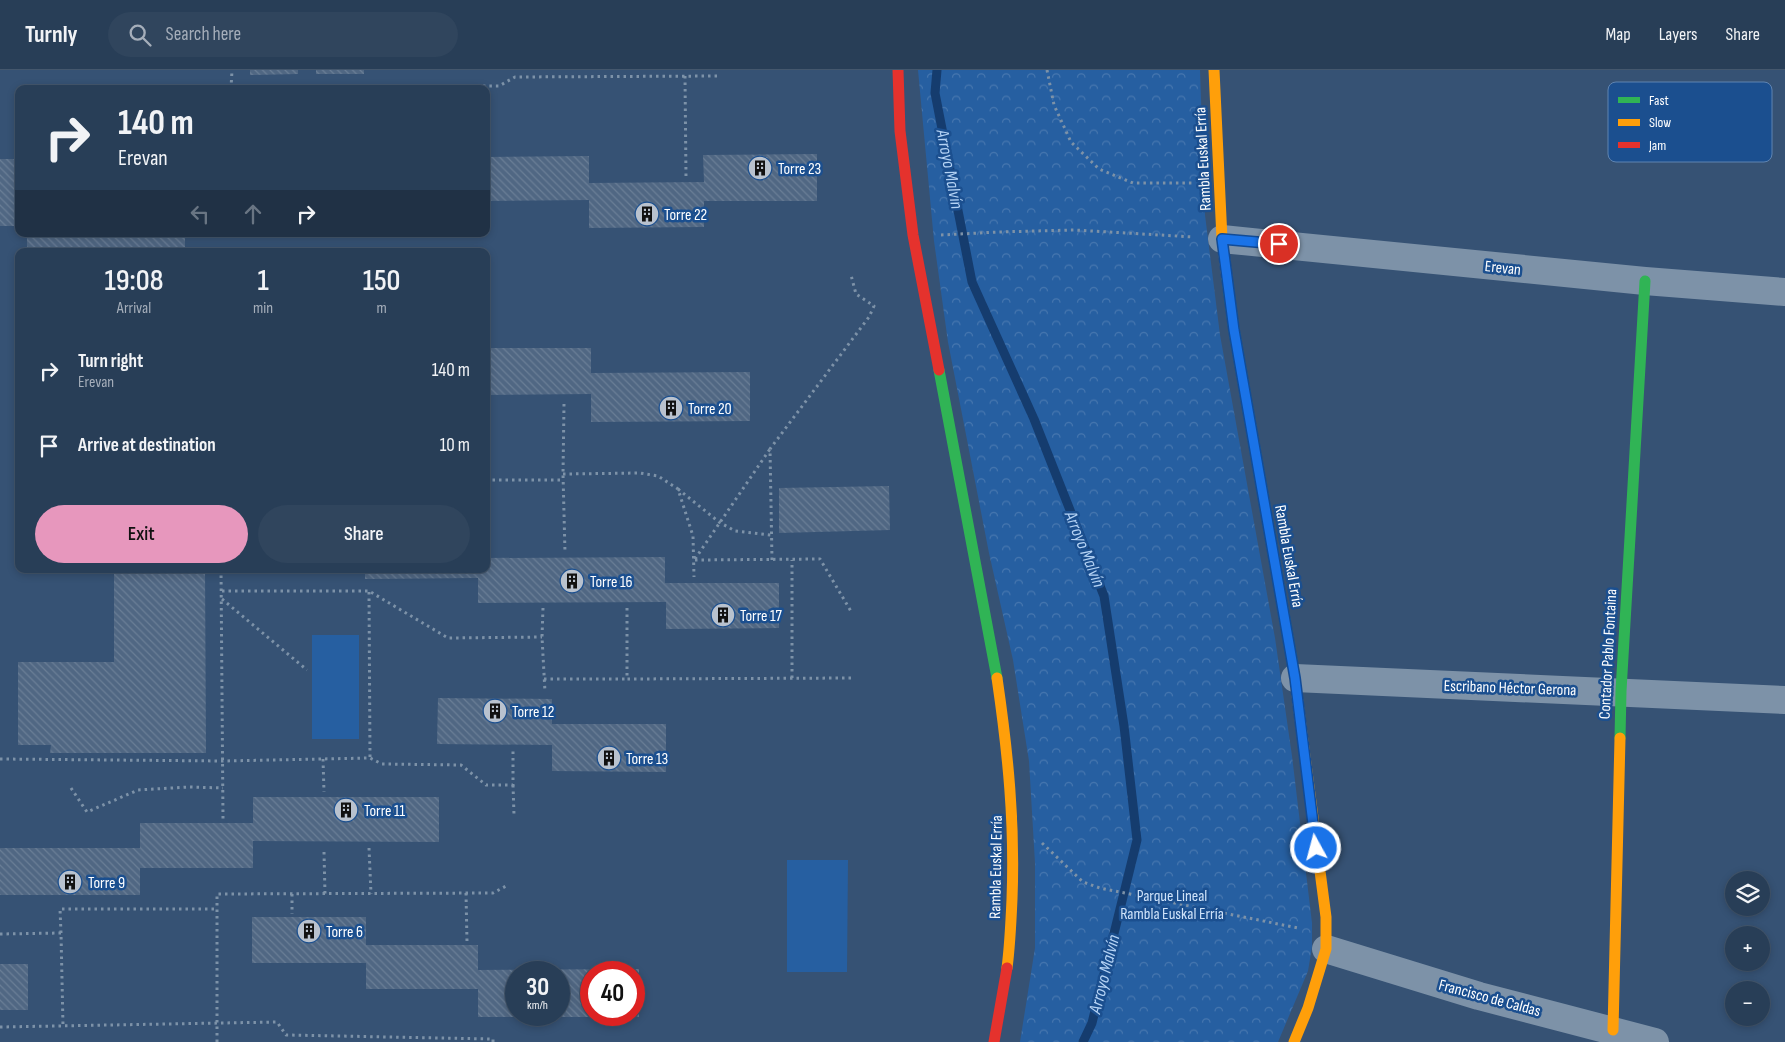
<!DOCTYPE html>
<html lang="en">
<head>
<meta charset="utf-8">
<style>
  :root { --surface:#283e57; --page:#30455d; --text:#f1f3f6; --muted:#a5aeba; --line:#44576d; --accent:#e797bd }
  body { margin:0; font-family:"Sofia Sans Condensed",sans-serif; background:var(--page); color:var(--text); height:100vh; display:flex; flex-direction:column; font-size:19px; white-space:nowrap }
  * { box-sizing:border-box; margin:0 }
  p { font-size:16px; color:var(--muted) }
  .icon { flex:none; width:28px; height:28px; fill:none; stroke:currentColor; stroke-width:2; stroke-linecap:round; stroke-linejoin:round }
  .map { position:relative; flex:1; overflow:hidden }
  .sheet { position:absolute; left:15px; top:178px; width:475px; height:325px; display:flex; flex-direction:column; background:var(--surface); border-radius:10px; box-shadow:0 2px 8px #0003,0 0 0 1px var(--line) }
  .sheet>* { flex:none }
  .banner { position:absolute; left:15px; top:15px; width:475px; height:152px; border-radius:10px; box-shadow:0 2px 8px #0003,0 0 0 1px var(--line); background:#283e57; color:var(--text); overflow:hidden }
  .fabs { position:absolute; left:1725px; top:801px; display:grid; gap:10px }
  .fabs a { display:grid; place-items:center; width:45px; height:45px; border-radius:50%; background:var(--surface); box-shadow:0 2px 8px #0003,0 0 0 1px var(--line); font-size:25px }
  .speed { position:absolute; left:505px; top:891px; display:flex; gap:10px; font-size:25px; font-weight:700; text-align:center }
  .speed>* { display:grid; place-content:center; width:65px; height:65px; border-radius:50%; background:var(--surface); box-shadow:0 2px 8px #0003,0 0 0 1px var(--line); line-height:1 }
  .speed small { font-size:12px; font-weight:400 }
  .speed .limit { border:8px solid #d22; background:#fff; color:#111 }
  .pin { position:absolute; display:grid; place-items:center; width:42px; height:42px; color:#fff; margin:-21px; border:2px solid #fff; border-radius:50%; box-shadow:0 1px 5px #0007 }
  .me { position:absolute; width:55px; margin:-28px; rotate:353deg; stroke-linejoin:round; filter:drop-shadow(0 0 4px #0008) }
  .turn { display:flex; align-items:center; gap:18px; height:105px; padding:0 20px; font-size:22px }
  .turn .icon { width:65px; height:65px; stroke-width:2.5 }
  .turn b { display:block; font-size:35px; line-height:42px }
  .lanes { display:flex; align-items:center; height:48px; padding:0 20px; background:#0003; justify-content:center; gap:25px; direction:ltr }
  .lanes .off { opacity:.35 }
  .eta { display:flex; justify-content:space-evenly; align-items:center; height:85px; text-align:center }
  .eta b { font-size:30px; font-weight:600; line-height:35px }
  .button { display:flex; gap:10px; margin-top:auto; padding:10px 20px }
  .button a { flex:1; height:58px; border-radius:30px; background:var(--accent); color:#111; font-size:20px; font-weight:600; line-height:58px; text-align:center }
  .button a+a { background:var(--page); color:var(--text) }
  ul { padding:0; list-style:none }
  li { display:flex; align-items:center; gap:15px; height:75px; padding:0 20px }
  li div { flex:1 }
  li b { display:block; font-size:19px }
  li em { font-style:normal }
  header { display:flex; align-items:center; gap:30px; box-sizing:border-box; height:70px; padding:0 25px; background:var(--surface); border-bottom:1px solid var(--line) }
  header strong { font-size:24px }
  nav { display:flex; gap:28px; margin-inline-start:auto; font-size:18px }
  .search { width:350px; height:45px; background:var(--page); display:flex; align-items:center; gap:12px; box-sizing:border-box; padding:0 18px; border-radius:28px; color:var(--muted); font-size:19px }
  .map>svg:first-child { display:block }
</style>
</head>
<body>
<header>
<strong>Turnly</strong>
<div class="search"><svg class="icon" aria-label="search" viewBox="0 0 24 24"><circle cx="10" cy="10" r="6"/><path d="M15 15l6 6"/></svg>Search here</div>
<nav><a>Map</a><a>Layers</a><a>Share</a></nav>
</header>
<div class="map">
<svg width="1785" height="972" viewBox="0 0 1785 972">
  <defs>
    <pattern id="forest-crowns" width="20" height="18" patternUnits="userSpaceOnUse" patternTransform="scale(1.25)"><rect width="20" height="18" fill="#265fa1"/><path d="M2 6a3 3 0 1 1 6 0M12 15a3 3 0 1 1 6 0" fill="none" stroke="#4777af"/></pattern>
    <pattern id="building-back-hatch" width="6" height="6" patternUnits="userSpaceOnUse" patternTransform="scale(1.25)"><rect width="6" height="6" fill="#506783"/><path d="M-1 5l2 2M0 0l6 6M5-1l2 2" fill="none" stroke="#6a7e96"/></pattern>
  </defs>
  <rect width="100%" height="100%" fill="#365274"/>
  <g fill="#265fa1">
    <rect x="312" y="565" width="47" height="104"/>
    <path d="M787,790H848L847,902H787Z"/>
  </g>
  <path fill="url(#forest-crowns)" d="M918,0H1200L1205,145L1220,265L1275,568L1292,686L1312,853V877L1308,901L1278,972H1020L1035,878V793L1029,691L1013,590L989,483L948,272L934,171Z"/>
  <g fill="none" stroke-linecap="round" stroke-linejoin="round">
    <path stroke="#153c6e" stroke-width="9" d="M937,0L935,23L972,212L1034,349L1104,526L1124,656L1137,770L1092,953L1083,972"/>
  </g>
  <g fill="url(#building-back-hatch)" fill-rule="evenodd">
    <path d="M250,0H298V4L250,5Z"/>
    <rect x="316" y="0" width="48" height="4"/>
    <path d="M817,84V131H704V157L589,158V130L486,131V87L589,86V113L704,112L703,85Z"/>
    <path d="M0,89H19V146H15V156H0Z"/>
    <rect x="27" y="164" width="158" height="17"/>
    <path d="M486,278H591V303L750,302V351L591,352V324L486,325Z"/>
    <path d="M889,416L890,460L779,463V418Z"/>
    <path d="M665,487V513H779V558L666,559V532L478,533V508L365,509V499H486V488Z"/>
    <path d="M114,499H205L206,683H50L51,675H18V592H114Z"/>
    <path d="M438,628L552,629V654H666V702L552,701V675L437,674Z"/>
    <path d="M253,727H439V772L253,771V798H140V825H0V778H140V753H253Z"/>
    <path d="M252,847H366V875H478V900L639,899V947H478V919H366V893H252ZM516,902H559V945H516ZM591,902H634V945H591Z"/>
    <rect x="0" y="894" width="28" height="46"/>
  </g>
  <g fill="none" stroke-linecap="round" stroke-linejoin="round">
    <g stroke="#7d92a8" stroke-width="3" stroke-dasharray="2.5 4" stroke-linecap="butt">
      <path d="M1047,0L1054,35L1071,72L1099,99L1133,113H1192"/>
      <path d="M685,6L686,108"/>
      <path d="M231,19L232,0"/>
      <path d="M374,19L376,16H499L515,7L719,6"/>
      <path d="M941,165L998,162L1074,160L1194,167"/>
      <path d="M564,334L563,404L565,483"/>
      <path d="M563,404L640,403L658,406L678,419L693,466L694,507"/>
      <path d="M486,410H563"/>
      <path d="M678,419L719,452L735,461L771,465"/>
      <path d="M695,489L770,379"/>
      <path d="M695,490L820,489L852,543"/>
      <path d="M772,490L770,379L869,247L874,236L856,224L851,205"/>
      <path d="M221,499L223,749"/>
      <path d="M222,521H369L448,568L542,567"/>
      <path d="M369,522L370,688"/>
      <path d="M222,529L307,600"/>
      <path d="M543,538L542,567L545,622"/>
      <path d="M627,538V609L851,608"/>
      <path d="M792,608V490"/>
      <path d="M544,609H627"/>
      <path d="M0,689L223,691L370,688L382,694L461,695L486,715H513V679"/>
      <path d="M323,689L324,722"/>
      <path d="M513,715L514,745"/>
      <path d="M71,718L87,742L138,720L189,717L223,718"/>
      <path d="M1042,773L1083,812L1100,818L1298,858"/>
      <path d="M369,778L371,824"/>
      <path d="M324,782L325,824"/>
      <path d="M466,823L467,872"/>
      <path d="M292,824V844"/>
      <path d="M61,863L60,839H217"/>
      <path d="M0,864L61,863L63,956"/>
      <path d="M0,957L277,952L286,965L493,969V972"/>
      <path d="M217,972V824L493,823L508,815"/>
    </g>
    <g stroke="#7d92a8" stroke-width="28">
      <path d="M1222,169L1645,211L1785,222"/>
      <path d="M1295,608L1785,630"/>
      <path d="M1326,879L1479,926L1655,972"/>
    </g>
    <g stroke="#30b455" stroke-width="11">
      <path d="M1227,208L1234,260L1294,602"/>
      <path d="M939,300L997,608"/>
      <path d="M1620,668L1621,621L1645,211"/>
    </g>
    <g stroke="#ff9f0a" stroke-width="11">
      <path d="M1214,0L1222,169L1227,208"/>
      <path d="M997,608C1008,683 1015,753 1012,829C1011,852 1010,875 1007,898"/>
      <path d="M1613,960L1620,668"/>
      <path d="M1294,972L1308,938L1326,879V847L1294,602"/>
    </g>
    <g stroke="#e5322d" stroke-width="11">
      <path d="M898,0L900,61L913,165L939,300"/>
      <path d="M994,972L1007,898"/>
    </g>
  </g>
  <g fill="none" stroke-linecap="round" stroke-linejoin="round">
    <g stroke="#114b97" stroke-width="12">
      <path id="route" d="M1279,174L1222,169L1234,260L1295,608L1316,778"/>
    </g>
    <use href="#route" stroke="#1a73e8" stroke-width="9"/>
  </g>
  <defs>
    <g id="building-disc" transform="scale(1.25)"><circle r="9.5" fill="#b9c2ce" stroke="#1b4f8f"/><path d="M-4-6H4V6H1V3H-1V6H-4ZM-2.5-4.3h1.7v1.8h-1.7ZM.8-4.3h1.7v1.8H.8ZM-2.5-1h1.7V.8h-1.7ZM.8-1h1.7V.8H.8Z" fill="#111"/></g>
  </defs>
  <g fill-rule="evenodd">
    <use href="#building-disc" x="760" y="98"/>
    <use href="#building-disc" x="647" y="144"/>
    <use href="#building-disc" x="671" y="338"/>
    <use href="#building-disc" x="572" y="511"/>
    <use href="#building-disc" x="723" y="545"/>
    <use href="#building-disc" x="495" y="641"/>
    <use href="#building-disc" x="609" y="688"/>
    <use href="#building-disc" x="346" y="740"/>
    <use href="#building-disc" x="70" y="812"/>
    <use href="#building-disc" x="309" y="861"/>
  </g>
  <g text-anchor="middle" stroke-width="5" stroke-linejoin="round" paint-order="stroke">
    <g font-size="16" fill="#fff" stroke="#1b4f8f">
      <text transform="translate(1202 89) rotate(-93)" y="6">Rambla Euskal Erría</text>
      <text transform="translate(1503 197) rotate(6)" y="6">Erevan</text>
      <text transform="translate(1290 486) rotate(80)" y="6">Rambla Euskal Erría</text>
      <text transform="translate(1607 584) rotate(-87)" y="6">Contador Pablo Fontaina</text>
      <text transform="translate(1510 617) rotate(2)" y="6">Escribano Héctor Gerona</text>
      <text transform="translate(995 797) rotate(-89)" y="6">Rambla Euskal Erría</text>
      <text transform="translate(1490 927) rotate(15)" y="6">Francisco de Caldas</text>
    </g>
    <g font-size="16" fill="#fff" stroke="#1b4f8f" text-anchor="start">
      <text x="778" y="104">Torre 23</text>
      <text x="664" y="150">Torre 22</text>
      <text x="688" y="344">Torre 20</text>
      <text x="590" y="517">Torre 16</text>
      <text x="740" y="551">Torre 17</text>
      <text x="512" y="647">Torre 12</text>
      <text x="626" y="694">Torre 13</text>
      <text x="364" y="746">Torre 11</text>
      <text x="88" y="818">Torre 9</text>
      <text x="326" y="867">Torre 6</text>
    </g>
    <g font-size="16" fill="#cfe3fa" stroke="#1b4f8f">
      <text x="1172" y="831">Parque Lineal<tspan x="1172" dy="18">Rambla Euskal Erría</tspan></text>
    </g>
    <g font-size="18" font-style="italic" fill="#b5d3f5" stroke="#1b4f8f">
      <text transform="translate(950 99) rotate(79)" y="6">Arroyo Malvín</text>
      <text transform="translate(1085 479) rotate(68)" y="6">Arroyo Malvín</text>
      <text transform="translate(1104 904) rotate(-76)" y="6">Arroyo Malvín</text>
    </g>
  </g>
  <rect x="1608" y="12" width="164" height="80" rx="8" fill="#1b4f8f" stroke="#5f84b1" stroke-width="1"/>
  <rect x="1618" y="27" width="22" height="6" fill="#30b455"/>
  <rect x="1618" y="49" width="22" height="7" fill="#ff9f0a"/>
  <rect x="1618" y="72" width="22" height="6" fill="#e5322d"/>
  <g font-size="14" fill="#fff">
    <text x="1649" y="35">Fast</text>
    <text x="1649" y="57">Slow</text>
    <text x="1649" y="80">Jam</text>
  </g>
</svg>
<div class="fabs">
<a><svg class="icon" aria-label="layers" viewBox="0 0 24 24"><path d="M12 4l9 5-9 5-9-5zM3 14l9 5 9-5"/></svg></a>
<a>+</a>
<a>−</a>
</div>
<div class="speed"><div>30<small>km/h</small></div><div class="limit">40</div></div>
<div class="pin" style="left:1279px;top:174px;background:#d93025"><svg class="icon" aria-label="arrive" viewBox="0 0 24 24"><path d="M6 21V4h12l-3 4 3 4H6"/></svg></div>
<svg class="me" style="left:1316px;top:778px" viewBox="-20 -20 40 40"><circle r="17" fill="#1a73e8" stroke="#fff" stroke-width="3"/><path d="M0-11L8 9 0 5-8 9z" fill="#fff"/></svg>
<div class="banner">
<div class="turn"><svg class="icon" aria-label="right" viewBox="0 0 24 24"><path d="M7 20v-9h11M14 6l5 5-5 5"/></svg><div><b>140 m</b>Erevan</div></div>
<div class="lanes"><svg class="icon off" aria-label="left" viewBox="0 0 24 24"><path d="M17 20v-9H6M10 6l-5 5 5 5"/></svg><svg class="icon off" aria-label="ahead" viewBox="0 0 24 24"><path d="M12 20V5M6 11l6-6 6 6"/></svg><svg class="icon" aria-label="right" viewBox="0 0 24 24"><path d="M7 20v-9h11M14 6l5 5-5 5"/></svg></div>
</div>
<section class="sheet">
<div class="eta">
<div><b>19:08</b><p>Arrival</p></div>
<div><b>1</b><p>min</p></div>
<div><b>150</b><p>m</p></div>
</div>
<ul>
<li><svg class="icon" aria-label="right" viewBox="0 0 24 24"><path d="M7 20v-9h11M14 6l5 5-5 5"/></svg><div><b>Turn right</b><p>Erevan</p></div><em>140 m</em></li>
<li><svg class="icon" aria-label="arrive" viewBox="0 0 24 24"><path d="M6 21V4h12l-3 4 3 4H6"/></svg><div><b>Arrive at destination</b></div><em>10 m</em></li>
</ul>
<div class="button"><a>Exit</a><a>Share</a></div>
</section>
</div>
</body>
</html>
